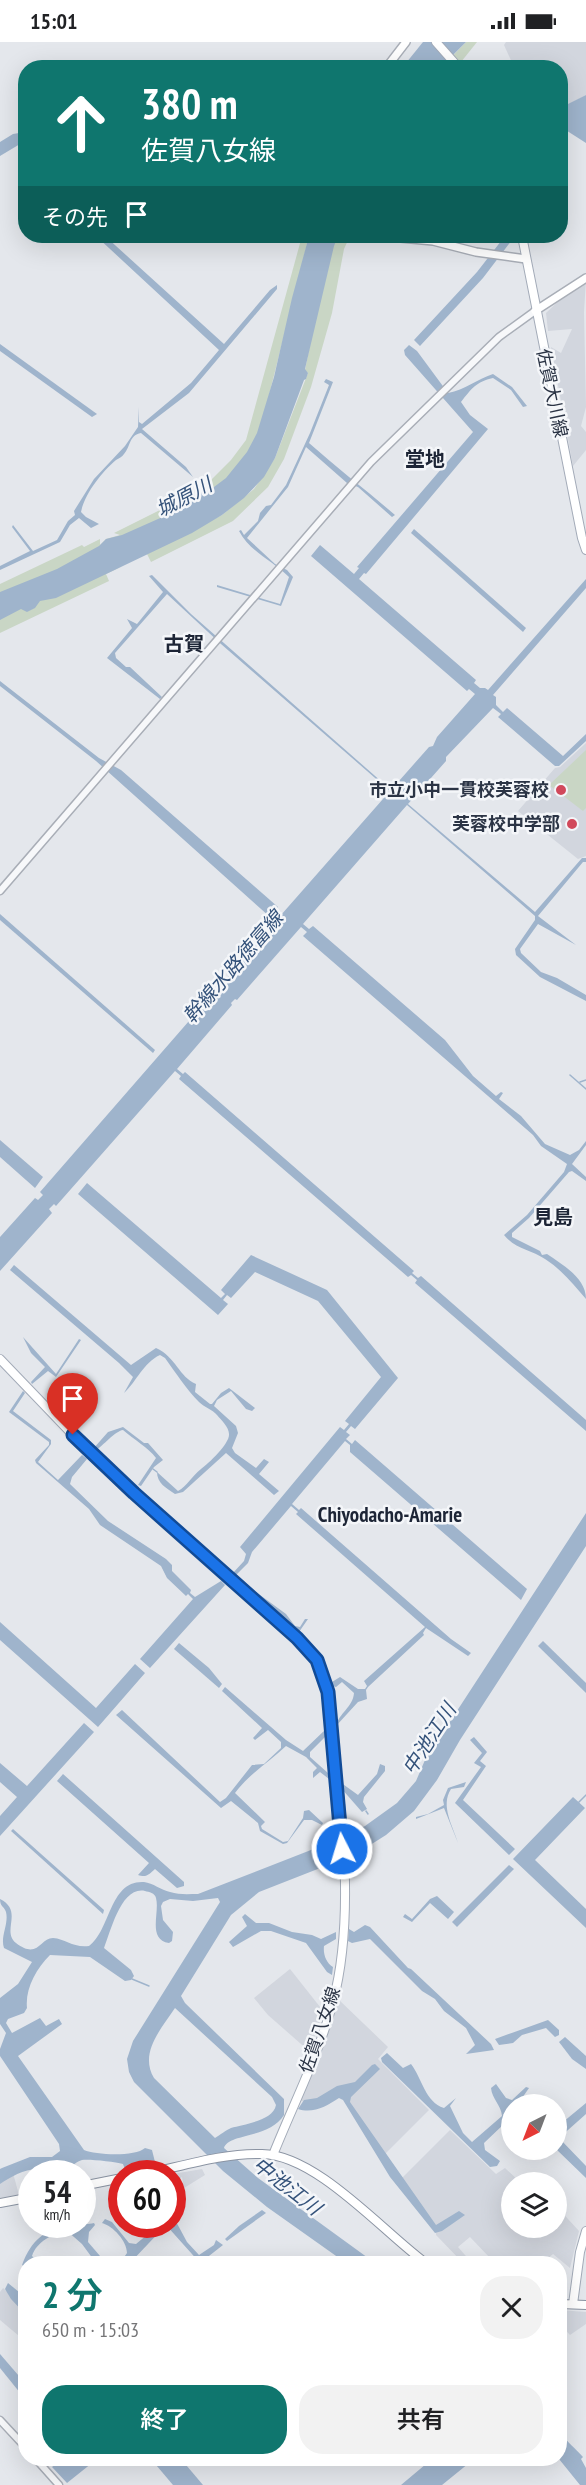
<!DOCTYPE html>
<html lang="ja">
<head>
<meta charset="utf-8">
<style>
  :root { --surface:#fff; --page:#f2f2f2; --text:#202124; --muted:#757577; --accent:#0f766e }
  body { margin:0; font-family:"PT Sans Narrow","Noto Sans JP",sans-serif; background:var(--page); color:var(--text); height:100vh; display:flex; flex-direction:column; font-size:22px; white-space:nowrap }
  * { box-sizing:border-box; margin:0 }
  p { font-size:20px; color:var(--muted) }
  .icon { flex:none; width:33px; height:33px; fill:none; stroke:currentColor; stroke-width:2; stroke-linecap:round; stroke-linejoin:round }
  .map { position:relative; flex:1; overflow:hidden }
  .drawer { position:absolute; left:18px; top:2214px; width:549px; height:210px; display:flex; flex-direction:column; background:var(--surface); border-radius:24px; box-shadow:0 6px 24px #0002 }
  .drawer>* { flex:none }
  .top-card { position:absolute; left:18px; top:18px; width:550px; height:183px; border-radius:24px; box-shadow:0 6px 24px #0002; background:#0f766e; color:#fff; overflow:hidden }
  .needle { width:39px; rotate:222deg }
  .buttons { position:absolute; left:501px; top:2052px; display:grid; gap:12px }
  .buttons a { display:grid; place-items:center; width:66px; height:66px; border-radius:50%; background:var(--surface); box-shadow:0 6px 24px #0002; font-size:30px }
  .speed { position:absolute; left:18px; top:2118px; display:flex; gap:12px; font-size:30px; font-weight:700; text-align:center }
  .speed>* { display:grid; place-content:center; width:78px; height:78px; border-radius:50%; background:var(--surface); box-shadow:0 6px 24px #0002; line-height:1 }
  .speed small { font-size:15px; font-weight:400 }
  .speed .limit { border:9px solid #d22; background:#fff; color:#111 }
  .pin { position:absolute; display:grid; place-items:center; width:51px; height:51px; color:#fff; margin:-62px -26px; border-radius:50% 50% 50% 0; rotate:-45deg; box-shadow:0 0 6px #0007 }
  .pin .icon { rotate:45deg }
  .me { position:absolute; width:66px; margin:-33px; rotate:355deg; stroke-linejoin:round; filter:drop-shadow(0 0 4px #0008) }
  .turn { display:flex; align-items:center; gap:21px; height:126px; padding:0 24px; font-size:27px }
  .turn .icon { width:78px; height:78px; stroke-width:2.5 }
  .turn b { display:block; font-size:42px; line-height:51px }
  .then { display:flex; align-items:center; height:57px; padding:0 24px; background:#0003; gap:12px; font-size:22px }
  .round { display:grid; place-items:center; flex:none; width:63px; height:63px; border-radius:24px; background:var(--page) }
  .head { display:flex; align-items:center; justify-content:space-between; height:102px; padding:0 24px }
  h1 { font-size:36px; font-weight:600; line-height:45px; color:var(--accent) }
  .action { display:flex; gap:12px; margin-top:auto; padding:12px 24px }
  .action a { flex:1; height:69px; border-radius:24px; background:var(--accent); color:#fff; font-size:24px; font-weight:600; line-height:69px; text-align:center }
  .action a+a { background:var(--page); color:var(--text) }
  .status { display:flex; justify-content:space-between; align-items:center; height:42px; padding:0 30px; background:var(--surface); direction:ltr }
  .status svg { height:16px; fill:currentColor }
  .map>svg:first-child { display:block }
</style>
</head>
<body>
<div class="status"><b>15:01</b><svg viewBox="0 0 49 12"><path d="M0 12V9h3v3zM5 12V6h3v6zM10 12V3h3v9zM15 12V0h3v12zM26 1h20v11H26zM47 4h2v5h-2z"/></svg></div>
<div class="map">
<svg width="586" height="2443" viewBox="0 0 586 2443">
  <rect width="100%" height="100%" fill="#e4e7ec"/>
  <g fill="#d2d6de">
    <path d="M506,0H586V53L568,63L565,57L561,61V26L514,25L504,3Z"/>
    <path d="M586,238L584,270L586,365L581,384L586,390V408L573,424L551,305L561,311L572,287L548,289L546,271L565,253Z"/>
    <path d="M586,701V814L578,817L518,769L555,726L560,725Z"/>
    <path d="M290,1927L324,1970L309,2009L268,1973L254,1956Z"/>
    <path d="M338,1957L388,2005L378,2017L429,2068L384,2113L341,2050L320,2063L301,2059Z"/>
    <path d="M450,2088L496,2132L505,2126L520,2140H512V2186H556L557,2165L579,2189L570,2226L553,2212L542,2221H484L490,2216L470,2195L458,2205L472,2221H463L436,2193V2186L401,2137Z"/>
    <path d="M202,2127L205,2133L184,2146L182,2135L173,2141V2132Z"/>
    <path d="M13,2131L19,2153L0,2156V2136Z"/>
    <path d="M3,2246L25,2265V2299L0,2278V2250Z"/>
    <path d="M560,2268L586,2270V2282L570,2293L560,2282Z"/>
  </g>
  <g fill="#c9d6c5">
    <path d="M466,0H477L457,25L441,26Z"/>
    <path d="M302,194H309L259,393L227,444L69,525L0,553V542L82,503L84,505L100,497V503L106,497L120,493L114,491L176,460L177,463L203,448H209L208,441L231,418L246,398Z"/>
    <path d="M332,194H350L344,207L332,271L311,345L284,417L268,445L233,479L151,520L147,512L222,473L254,447L275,416L308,331L305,328Z"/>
    <path d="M123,524L106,532L109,539L0,591V573Z"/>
    <path d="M586,708V766L583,769L549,743Z"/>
  </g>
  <g fill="#9fb4cc" fill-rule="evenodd">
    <path d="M423,0H466L441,25L402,26Z"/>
    <path d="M586,53V101L561,85V61L565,57L568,62Z"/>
    <path d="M25,90V101L20,102L0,114V100L13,92Z"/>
    <path d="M96,194H105L224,302L270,248L277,243V247L189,351L142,387L186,425L193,435L141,391C129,393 131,404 124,412C122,415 119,416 116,418C102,430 85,451 81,470L86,475L99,482L91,486L79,476L70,483L60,500L0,528V524L30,509L12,485L13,483L33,509L57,498L68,479L75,473L74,469L94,437L125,404L138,385L139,365V380L142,382L191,341L219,308Z"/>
    <path d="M309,194H338L334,204L305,327L308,331L306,337L304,338L275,416L264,435L244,456L222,473L192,491L56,556L40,559L35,566L27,570L21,567L0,578V550L57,527L99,504L106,497L122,493L167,473L177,463L203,448H210L226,436L247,410L257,391L274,335L292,256Z"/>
    <path d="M505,194H515L483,236L420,304L414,298L477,230Z"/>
    <path d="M0,302L97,372L92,375L0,309Z"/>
    <path d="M409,303L417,309L448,351C465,348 477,337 493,332L512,345L527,364L523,365L511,348L493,336C476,340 472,346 461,360L470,373L488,387L366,532L364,531L359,537L476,638L474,641L480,646H485L488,648L586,537V546L493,653L496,655V663L503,670L507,666L563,714L586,692V699L559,724H555L498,675L501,672L493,666L446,715V719L408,762L535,870L582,816H586V820H583L538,874L576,903L538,882L520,907L521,911L541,930L557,936L586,953V959L540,935L516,913L515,907L535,878V874L407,763L303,882L309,887L313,884L445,998L473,1034L496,1054L501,1050L503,1051L499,1057L521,1074L545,1102L570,1113L579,1108L586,1099V1103L572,1122L586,1135V1139L572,1129L569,1130L529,1176L512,1191V1195L540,1209L542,1213L547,1212C563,1223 586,1236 586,1257C574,1243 561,1227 545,1217C531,1208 515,1207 504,1193L527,1173L564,1130L567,1122L541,1104L533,1093L303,894L307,890L301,885L237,958L235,957L231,961L232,963L177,1027L183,1032L185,1030L414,1229L412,1231L418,1236L421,1234L586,1378V1389L415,1241L417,1238L411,1233L408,1235L179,1037L181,1034L175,1029L56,1164L54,1162L49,1167L52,1171L0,1229V1195L35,1156L38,1158L43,1153L40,1150L216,948L218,950L222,946L220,944L279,876L273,871L270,875L96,719L0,644V639L99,716L121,728L278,865L275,869L281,873L390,749L221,602L167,552L115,611L116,616L126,625H130L162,655L160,657L107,616L132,586L127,577L137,582L163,550L149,534L152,533L191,572L391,748L429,705L433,704L437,695L475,652L469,647L467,649L311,514L320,503L354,532L359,526L357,525L473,390L405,313L404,308Z"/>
    <path d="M326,337L333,340L309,401C337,426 366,448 395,473L392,475L358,445L347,441L306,405L288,445L247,496L275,522L287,528L293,535L281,564L217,545V543L280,562L289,535C273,519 250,510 239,489L241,488L244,493L258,479L260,471L266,464L271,463L286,443L310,391L329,343L324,340Z"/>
    <path d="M414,487L526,586L523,590L411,491Z"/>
    <path d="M0,872L155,1008L153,1011L0,878Z"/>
    <path d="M0,1098L43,1135L35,1146L0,1115Z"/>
    <path d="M87,1141L221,1256L225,1252L221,1248L251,1213L327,1248L398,1336L355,1387L351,1384L346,1390L350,1393L346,1397L352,1402L355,1398L527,1547L521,1558L350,1410V1403L345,1399L292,1462L299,1468L301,1466L451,1597L471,1611L468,1614L426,1586L423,1591L424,1593L368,1645L366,1648L367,1657L358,1660L336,1684C339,1671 353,1665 354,1651L342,1640L336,1645L332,1644V1640L340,1635L358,1647H365L367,1644L364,1639L425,1585L296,1472L298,1470L291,1464L252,1510L248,1521L234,1535L232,1532L244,1519L246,1512L240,1505L340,1385L344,1388L349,1382L345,1379L381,1335L318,1259L255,1230L231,1256L227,1253L223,1258L228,1262L218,1273L78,1152Z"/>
    <path d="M14,1223L131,1323L156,1306C176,1315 179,1335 196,1342L195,1350L210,1362H212L221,1351L229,1346L255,1366L252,1369L246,1367L231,1349L217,1358L214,1364L236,1384L238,1391L232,1406L235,1411L256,1426L264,1417L269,1420L259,1432L279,1449L274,1453L226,1411L183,1450L175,1452C166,1446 157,1441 157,1430L178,1449C187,1444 192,1434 201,1427C209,1421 230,1401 229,1392C229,1385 221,1378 217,1373C213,1368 204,1365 199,1360C186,1347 176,1331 165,1316L160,1313C143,1321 137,1339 124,1351L133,1335L119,1321L10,1228Z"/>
    <path d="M23,1295L56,1332L79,1297L81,1298L56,1335L48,1329L32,1342L31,1340L45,1325L31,1311Z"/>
    <path d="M23,1349L25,1351L13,1369L51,1398V1402L38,1420L58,1438L82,1413L87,1417L72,1435L70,1442L108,1479L166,1517L172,1523V1529L191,1548L190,1551L195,1555L221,1539L225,1543L150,1626L140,1617L193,1557L188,1552L186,1554L167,1536L161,1524L100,1483L89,1467L36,1421L35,1418L49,1403V1400L9,1370Z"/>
    <path d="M123,1385L144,1401H148L163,1418L154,1425L141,1444L138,1443L156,1416C148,1405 134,1398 123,1388C115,1389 103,1404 95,1409L93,1407L108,1390Z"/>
    <path d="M586,1471V1504L460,1698L437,1738L414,1769L386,1793L356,1812L259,1850L231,1873L181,1954L185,1961L284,2057V2073C269,2097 228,2091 224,2106L258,2136L375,2221H346L267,2165L223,2129L134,2040L129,2030L127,2017L133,1999L220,1860L218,1856L193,1859L170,1857L163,1860L161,1864L163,1878L173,1890L172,1899L169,1901C147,1897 160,1871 156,1856C155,1851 149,1850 145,1849C121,1844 111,1889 104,1906L131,1928L134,1934L131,1938L125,1939L90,1915L50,1913C36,1927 25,1947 27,1966L24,1971L8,1977L6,1981L12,1991L40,1976L46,1984L59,1977L62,1982L18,2014L84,2108C96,2113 135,2115 145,2106L152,2108L155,2120L146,2125L141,2131L134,2132V2128L126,2130L123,2122C115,2120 90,2117 82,2118C75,2120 69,2127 62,2130C54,2132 47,2128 39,2127C26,2126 10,2135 0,2142V2127L2,2126L30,2115H52L60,2109L59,2102L0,2014V2007L6,1991L0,1982V1956L18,1942L32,1920L4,1906C0,1895 9,1882 6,1870C4,1864 0,1865 0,1857C24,1869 1,1889 16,1901C38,1918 40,1896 53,1896C66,1897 73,1906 89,1904C111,1888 109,1838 144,1840C153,1841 161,1848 170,1850C179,1853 189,1852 198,1852L334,1799L365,1784L397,1761L416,1739L425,1718ZM175,1966L272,2055L276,2063C273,2079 244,2082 231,2086C226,2088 220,2093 215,2096L154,2036C139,2011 161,1987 175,1966Z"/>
    <path d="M256,1550L286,1572L295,1584L300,1585L305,1577H308L299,1590L295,1588L256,1553Z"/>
    <path d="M0,1580L96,1666L135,1622L145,1631L98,1685L0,1598Z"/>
    <path d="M543,1599L586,1641V1651L538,1604Z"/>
    <path d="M179,1601L209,1626L222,1642L219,1646L174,1607Z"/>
    <path d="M225,1645L286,1698L303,1709L326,1687L325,1695L310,1710V1715L328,1731L329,1737L320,1730L313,1736V1730L317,1726L306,1715L286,1704C269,1720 249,1732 235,1751L265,1780L261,1784L262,1787L283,1800L288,1799L303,1776L304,1769L309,1768L323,1781L322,1783L312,1778H304L287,1801L283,1802L260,1789L258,1781L231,1759L221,1766L116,1673L122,1668L220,1760L226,1756L252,1723L264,1722L281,1706V1700L268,1688L255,1698L253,1696L262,1686L222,1649Z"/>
    <path d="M84,1681L94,1690L0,1794V1774L17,1755L0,1740V1721L27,1744Z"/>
    <path d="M474,1695L487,1710L480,1719L486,1724L463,1758L515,1807L509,1813L455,1761L481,1725L474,1721L482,1711L470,1698Z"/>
    <path d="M380,1722L385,1724V1729L364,1755L363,1760L367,1767L362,1770L341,1746L340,1740L358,1753L377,1732Z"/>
    <path d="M63,1732L184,1840V1844L177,1846L155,1827C149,1832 147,1836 138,1833L149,1821L57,1739Z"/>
    <path d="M466,1740L464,1745L451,1747C440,1764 453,1784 458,1801L444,1766L416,1777V1775L428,1772L444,1763L443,1758L448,1746Z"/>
    <path d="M573,1755L585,1766L535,1818L586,1867V1886L513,1817Z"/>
    <path d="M13,1787L104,1868L103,1872L11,1789Z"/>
    <path d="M509,1823L514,1827L457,1885L452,1880Z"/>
    <path d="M437,1854L454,1870L448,1877L430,1861L412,1880L403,1875L405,1872L412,1877L430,1857Z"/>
    <path d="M245,1872L256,1881H269L292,1890L312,1893L321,1897L336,1890V1897L324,1904C323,1912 326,1921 333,1925L332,1933L327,1930L306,1901L271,1889H261L233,1905L229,1900L247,1884L242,1875Z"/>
    <path d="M365,1883L370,1885L408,1926L411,1927L491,2002L494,2008L466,2012L475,2003L466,1986L444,1969L435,1957L422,1949L370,1897L352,1901L348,1899L349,1887L354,1890Z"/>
    <path d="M548,1978L559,1988V1993L555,1995L546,1986L522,1993L513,2001L499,2003L495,1997Z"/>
    <path d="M565,1995L586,2014V2027L572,2017L559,2000Z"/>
    <path d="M387,2011L403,2026L411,2022C422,2036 425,2060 444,2066L456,2056L450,2064L463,2091L472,2100L502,2074C501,2063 492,2057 491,2046L496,2042L506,2056L512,2058L526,2045L529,2046L518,2062H512L511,2087L508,2082H504L484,2101L485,2108L500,2119L497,2124L490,2125L382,2020L381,2016Z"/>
    <path d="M375,2022L380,2027L351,2055L350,2060L436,2183L459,2169L465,2173L442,2189L435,2191L390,2135L343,2058L339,2056C327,2064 313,2072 298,2067L304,2058L317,2056L337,2044L355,2040L372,2023Z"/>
    <path d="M586,2061V2072L559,2096L586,2124V2136L556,2107L557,2085Z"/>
    <path d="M262,2168L266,2171L227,2199L225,2197L239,2184Z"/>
    <path d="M173,2174L187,2200L199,2213L214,2203L216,2198L223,2203L200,2221L166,2183L130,2221H120L127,2211C127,2199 113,2184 102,2181L105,2177L112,2180L129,2201L136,2202L159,2183L172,2182Z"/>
    <path d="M94,2181L95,2183L89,2190L88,2200L106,2221H96L82,2202L66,2188C53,2192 37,2199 32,2214L39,2221L26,2222L25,2225L22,2223C31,2199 44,2187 71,2182C79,2181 86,2183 94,2181Z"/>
    <path d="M8,2241L25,2255V2272L11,2257L5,2247Z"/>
    <path d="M0,2312L25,2341V2357L0,2326Z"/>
    <path d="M560,2390C567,2400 575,2406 583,2415L581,2417L586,2426V2443H580L559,2417Z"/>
    <path d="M62,2417V2416L97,2417L67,2441L52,2425Z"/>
    <path d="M151,2417H181L203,2443H173Z"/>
    <path d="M432,2417V2416L474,2417L442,2443H401Z"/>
  </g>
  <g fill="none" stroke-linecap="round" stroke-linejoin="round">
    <g stroke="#9fb4cc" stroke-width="1.5">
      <path d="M570,1033L586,1047"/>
      <path d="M580,1040L586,1038"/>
      <path d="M153,1427L157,1430"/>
      <path d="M577,1762L586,1753"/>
      <path d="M366,1769L368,1772"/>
      <path d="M132,1937L149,1944"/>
      <path d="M423,2416L428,2423"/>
    </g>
    <g stroke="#a9aeb7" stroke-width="9">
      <g id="tertiary">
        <path d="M0,849L371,420L499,295L535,269"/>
        <path d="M0,2378L26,2406"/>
        <path d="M35,2416L59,2443"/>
      </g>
    </g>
    <g stroke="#a9aeb7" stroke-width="10">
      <g id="secondary">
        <path d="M386,26L406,0"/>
        <path d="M379,194L433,199L476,210L526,217"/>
        <path d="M535,269L586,236"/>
      </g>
    </g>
    <g stroke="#a3abb8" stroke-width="10">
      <g id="primary">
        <path d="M436,0L459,26"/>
        <path d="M522,194L582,496L586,508"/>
        <path d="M0,1317L73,1393L134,1451L311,1610L322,1629L328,1650C338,1747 358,1865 333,1960C319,2012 293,2063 273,2113"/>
        <path d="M573,2262L580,2210L586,2189"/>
      </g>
    </g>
    <g stroke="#8b94a3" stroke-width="10">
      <g id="trunk">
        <path d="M145,2132C183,2124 223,2111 262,2112C317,2113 383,2190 427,2222"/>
        <path d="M82,2144L122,2136"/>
        <path d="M0,2161L32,2155"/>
        <path d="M560,2262L586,2263"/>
      </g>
    </g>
    <use href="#tertiary" stroke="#f7f8fa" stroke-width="6"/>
    <use href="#secondary" stroke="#fff" stroke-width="7"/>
    <use href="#primary" stroke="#fff" stroke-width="8"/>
    <use href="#trunk" stroke="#fff" stroke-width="8"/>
  </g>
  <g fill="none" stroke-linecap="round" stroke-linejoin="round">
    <g stroke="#114b97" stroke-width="15">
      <path id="route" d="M73,1393L134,1451L297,1596L317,1618L328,1650L342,1807"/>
    </g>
    <use href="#route" stroke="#1a73e8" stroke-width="10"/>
  </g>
  <g fill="#d1495b" stroke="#f4f6f9" stroke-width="2">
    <circle cx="561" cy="748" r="6"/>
    <circle cx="572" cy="782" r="6"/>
  </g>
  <g text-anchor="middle" stroke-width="5" stroke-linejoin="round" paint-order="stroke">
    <g font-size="18" fill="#2b3445" stroke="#f4f6f9">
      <text transform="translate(552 351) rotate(78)" y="6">佐賀大川線</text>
      <text transform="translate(320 1988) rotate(-71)" y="6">佐賀八女線</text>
    </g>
    <g font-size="18" font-weight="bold" fill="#2b3445" stroke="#f4f6f9" text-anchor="end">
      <text x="549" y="754">市立小中一貫校芙蓉校</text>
      <text x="560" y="788">芙蓉校中学部</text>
    </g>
    <g font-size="20" font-weight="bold" fill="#1d2536" stroke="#f4f6f9">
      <text x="425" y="424">堂地</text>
      <text x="184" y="609">古賀</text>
      <text x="553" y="1182">見島</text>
    </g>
    <g font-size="20" font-style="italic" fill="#34527a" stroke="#f4f6f9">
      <text transform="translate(184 455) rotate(-28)" y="7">城原川</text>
      <text transform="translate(233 925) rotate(-49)" y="7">幹線水路徳富線</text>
      <text transform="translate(429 1697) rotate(-57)" y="7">中池江川</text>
      <text transform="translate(287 2144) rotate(38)" y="7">中池江川</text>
    </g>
    <g font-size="21" font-weight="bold" fill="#1d2536" stroke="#f4f6f9">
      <text x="390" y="1480">Chiyodacho-Amarie</text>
    </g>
  </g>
</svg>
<div class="buttons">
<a><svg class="needle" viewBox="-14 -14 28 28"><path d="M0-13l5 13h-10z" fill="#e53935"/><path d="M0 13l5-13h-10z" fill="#757577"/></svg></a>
<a><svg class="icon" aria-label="layers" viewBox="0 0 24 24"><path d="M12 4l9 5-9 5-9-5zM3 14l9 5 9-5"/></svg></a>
</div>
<div class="speed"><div>54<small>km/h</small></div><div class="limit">60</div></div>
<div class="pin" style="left:73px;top:1393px;background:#d93025"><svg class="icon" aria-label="arrive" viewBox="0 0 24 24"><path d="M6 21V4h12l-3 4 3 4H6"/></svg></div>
<svg class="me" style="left:342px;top:1807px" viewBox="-20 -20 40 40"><circle r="17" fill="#1a73e8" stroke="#fff" stroke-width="3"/><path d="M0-11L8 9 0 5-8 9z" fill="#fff"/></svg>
<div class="top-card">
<div class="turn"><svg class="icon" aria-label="ahead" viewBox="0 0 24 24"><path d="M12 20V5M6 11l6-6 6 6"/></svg><div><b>380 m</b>佐賀八女線</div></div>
<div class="then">その先<svg class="icon" aria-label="arrive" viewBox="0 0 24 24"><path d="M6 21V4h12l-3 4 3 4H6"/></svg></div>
</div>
<section class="drawer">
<div class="head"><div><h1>2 分</h1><p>650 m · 15:03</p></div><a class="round"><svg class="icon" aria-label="close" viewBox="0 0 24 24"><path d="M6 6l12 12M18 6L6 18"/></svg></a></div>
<div class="action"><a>終了</a><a>共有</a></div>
</section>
</div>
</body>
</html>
